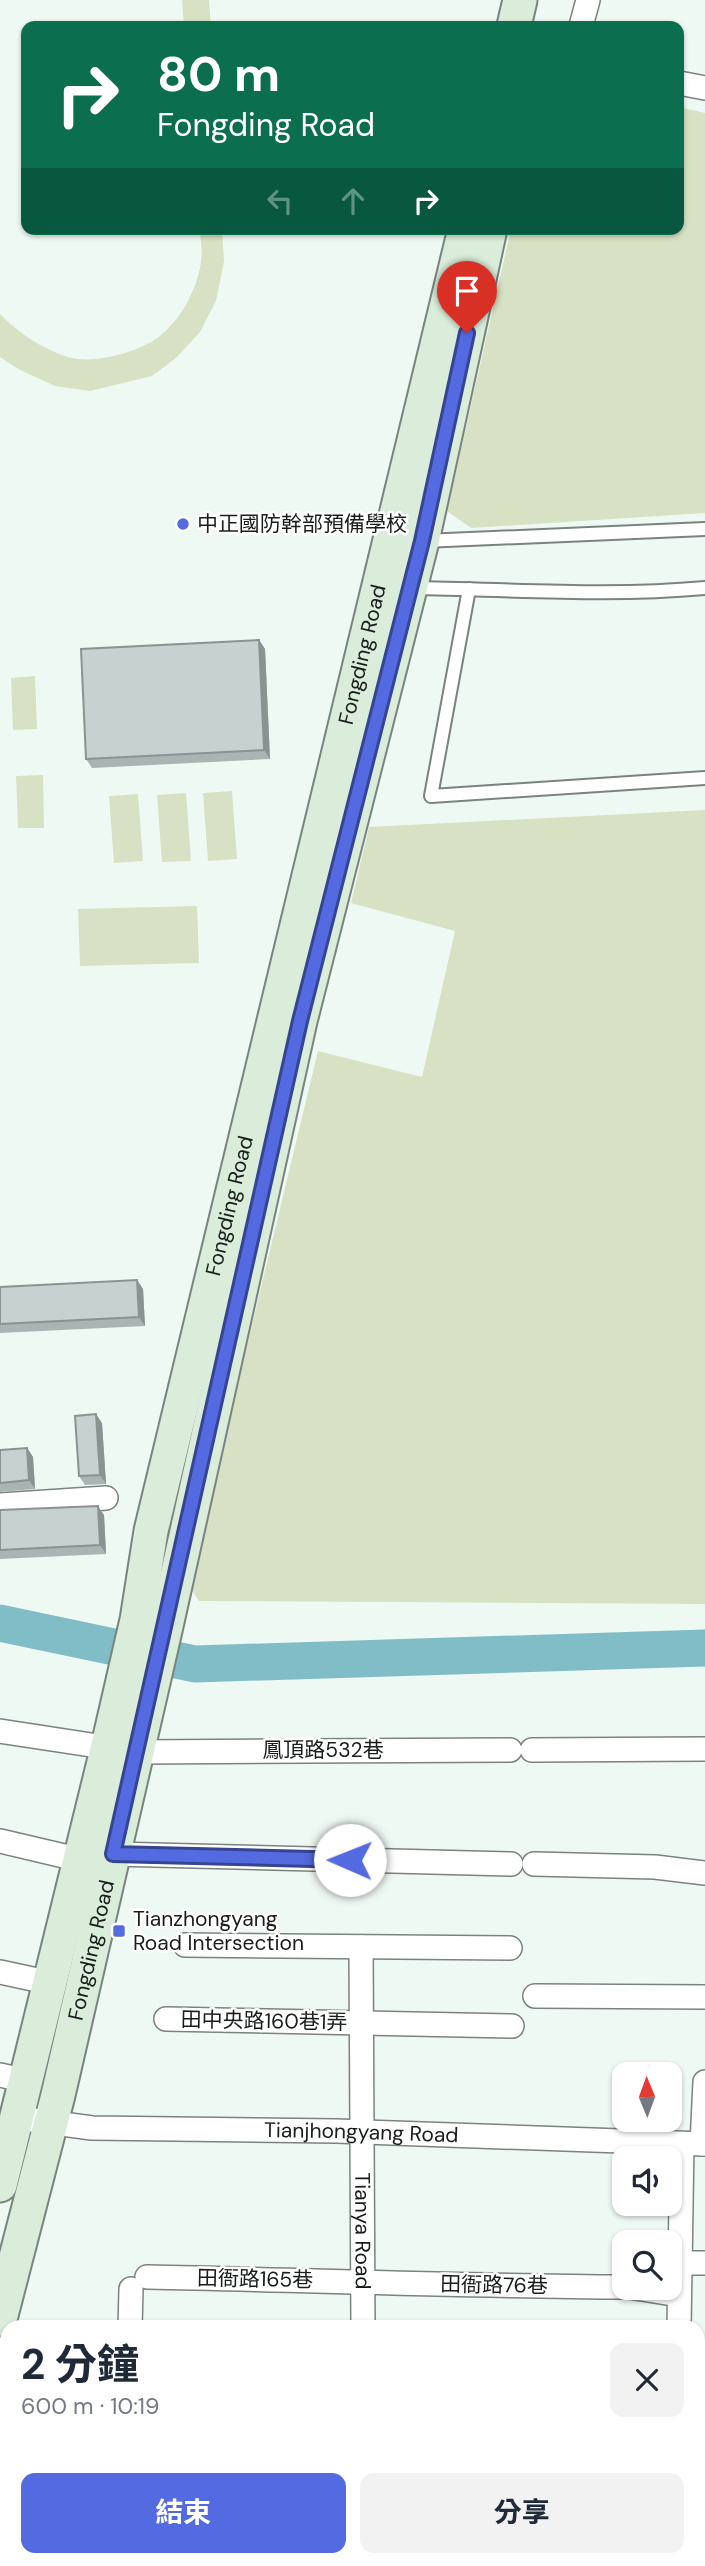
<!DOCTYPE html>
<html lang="zh-TW">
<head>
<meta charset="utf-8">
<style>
  :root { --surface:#fff; --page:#f2f2f3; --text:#1f2937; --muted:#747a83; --accent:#536ae0 }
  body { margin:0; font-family:"DM Sans","Noto Sans TC",sans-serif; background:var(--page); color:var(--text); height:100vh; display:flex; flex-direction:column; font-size:26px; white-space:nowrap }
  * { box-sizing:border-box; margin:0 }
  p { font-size:23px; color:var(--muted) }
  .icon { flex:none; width:38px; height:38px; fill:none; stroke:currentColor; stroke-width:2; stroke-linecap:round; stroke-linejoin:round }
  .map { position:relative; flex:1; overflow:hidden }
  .panel { position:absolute; left:0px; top:2320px; width:705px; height:247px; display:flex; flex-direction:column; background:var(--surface); border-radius:21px 21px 0 0; box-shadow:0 2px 5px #0004 }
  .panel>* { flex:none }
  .top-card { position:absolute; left:21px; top:21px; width:663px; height:214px; border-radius:14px; box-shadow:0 2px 5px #0004; background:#0b6e4f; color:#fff; overflow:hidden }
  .needle { width:46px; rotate:359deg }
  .buttons { position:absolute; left:612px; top:2062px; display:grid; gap:14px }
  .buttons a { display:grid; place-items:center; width:70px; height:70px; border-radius:14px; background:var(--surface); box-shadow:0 2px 5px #0004; font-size:35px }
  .pin { position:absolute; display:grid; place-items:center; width:60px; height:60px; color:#fff; margin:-72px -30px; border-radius:50% 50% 50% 0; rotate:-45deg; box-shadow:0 0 7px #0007 }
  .pin .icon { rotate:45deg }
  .me { position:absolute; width:77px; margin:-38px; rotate:271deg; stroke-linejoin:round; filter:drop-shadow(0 0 5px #0008) }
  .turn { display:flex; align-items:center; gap:24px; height:147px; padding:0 21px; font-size:32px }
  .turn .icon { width:91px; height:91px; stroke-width:2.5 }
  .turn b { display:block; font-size:49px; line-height:60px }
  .lanes { display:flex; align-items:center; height:66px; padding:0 21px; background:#0003; justify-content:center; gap:35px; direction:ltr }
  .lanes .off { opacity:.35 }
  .round { display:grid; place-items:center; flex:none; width:74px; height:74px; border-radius:14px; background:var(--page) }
  .summary { display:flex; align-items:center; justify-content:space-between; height:119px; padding:0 21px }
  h1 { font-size:42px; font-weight:700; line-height:52px }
  .cta { display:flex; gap:14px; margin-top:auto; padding:14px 21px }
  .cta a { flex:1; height:80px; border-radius:14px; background:var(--accent); color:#fff; font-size:28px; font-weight:700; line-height:80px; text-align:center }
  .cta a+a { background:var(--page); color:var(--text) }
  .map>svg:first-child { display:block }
</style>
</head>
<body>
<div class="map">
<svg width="705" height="2566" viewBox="0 0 705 2566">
  <rect width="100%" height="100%" fill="#eff9f4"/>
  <g fill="#d6e2c3">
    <path d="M182,0H209L211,26H184Z"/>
    <path d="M679,107L705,113V513L471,528L447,511L511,229H679Z"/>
    <path d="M200,229H222L224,262L216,301L200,332L176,358L152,376L90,391L55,386L20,370L0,357V314C18,333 43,349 68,357C93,365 140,352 160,336C182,318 197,289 201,262C203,251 200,239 200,229Z"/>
    <path d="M35,676L37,729L13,730L11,678Z"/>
    <path d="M43,775L44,828H18L16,776Z"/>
    <path d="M232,791L237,859L208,861L203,793Z"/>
    <path d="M186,793L191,861L162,862L157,795Z"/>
    <path d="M138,794L143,861L114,863L109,796Z"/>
    <path d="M705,810V1604L199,1601L189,1586L318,1051L422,1077L455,931L351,903L369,827Z"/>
    <path d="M197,906L199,963L80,966L78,909Z"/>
  </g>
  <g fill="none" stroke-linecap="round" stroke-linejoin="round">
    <path stroke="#81bdc7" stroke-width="37" d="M0,1623L195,1664L705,1648"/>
    <g stroke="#7a837f" stroke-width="16">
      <g id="lane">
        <path d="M423,541L705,529"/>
        <path d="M411,588C509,589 607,597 705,588"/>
        <path d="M469,589L431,796L705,778"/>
      </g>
    </g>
    <g stroke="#7a837f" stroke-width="26">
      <g id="street">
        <path d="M581,26L588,0"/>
        <path d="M679,83L705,88"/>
        <path d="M0,1505L106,1498"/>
        <path d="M0,1731L137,1752L510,1750"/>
        <path d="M532,1750L705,1749"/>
        <path d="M0,1841L81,1860"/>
        <path d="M113,1854L511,1864"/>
        <path d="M534,1864L655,1867L705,1873"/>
        <path d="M185,1945L510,1948"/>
        <path id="s1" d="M361,1947L363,2328"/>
        <path d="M0,1972L51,1983"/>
        <path d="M535,1996L705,1997"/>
        <path d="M166,2019L512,2026"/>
        <path d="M0,2075L26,2081"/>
        <path id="s2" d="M17,2118L92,2128L336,2131L705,2144"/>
        <path d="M702,2144L705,2082"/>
        <path d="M680,2263H705"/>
        <path d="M147,2277C306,2280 465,2286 625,2287"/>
        <path d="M629,2287L679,2295"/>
        <path d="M130,2328L131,2289"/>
        <path d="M679,2328L682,2144"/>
        <path d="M698,2383H705"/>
        <path d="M698,2468H705"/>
        <path d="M698,2528H705"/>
        <path d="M121,2566V2560"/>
        <path d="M361,2566V2560"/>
        <path d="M676,2566V2560"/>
      </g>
    </g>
    <g stroke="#7a837f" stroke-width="37">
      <g id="secondary">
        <path d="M514,26L520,0"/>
        <path id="s3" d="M0,2185L108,1746L137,1620L151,1531L465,229"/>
        <path id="s4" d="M0,2319L58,2095L166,1626L300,1021L422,541L490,229"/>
      </g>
    </g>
    <use href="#lane" stroke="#fff" stroke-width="12"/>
    <use href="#street" stroke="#fff" stroke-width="23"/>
    <use href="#secondary" stroke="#daecda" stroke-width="33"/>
  </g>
  <g fill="#aab4b3">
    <path d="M259,640L265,649L270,759L92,768L86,759Z"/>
    <path d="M137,1280L143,1289L145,1326L0,1333V1287Z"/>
    <path d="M102,1423L106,1484L85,1485L79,1476Z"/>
    <path d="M27,1448L33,1457L35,1489L0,1492V1450Z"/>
    <path d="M0,1510L104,1515L106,1554L0,1559Z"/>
  </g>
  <g fill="#8b9292">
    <path d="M259,640L265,649L270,759L264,750Z"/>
    <path d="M137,1280L143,1289L145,1326L139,1317Z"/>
    <path d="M96,1414L102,1423L106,1484L100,1475Z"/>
    <path d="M27,1448L33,1457L35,1489L29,1480Z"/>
    <path d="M98,1506L104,1515L106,1554L100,1545Z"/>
  </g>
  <g fill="#c6d1d0" stroke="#8b9292" stroke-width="2">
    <path d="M259,640L264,750L86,759L81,649Z"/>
    <path d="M137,1280L139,1317L0,1324V1287Z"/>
    <path d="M96,1414L100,1475L79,1476L75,1416Z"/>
    <path d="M27,1448L29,1480L0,1483V1450Z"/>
    <path d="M98,1506L100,1545L0,1550V1510Z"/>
  </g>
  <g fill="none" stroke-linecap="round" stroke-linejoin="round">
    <g stroke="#364592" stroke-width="18">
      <path id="route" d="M350,1860L113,1854L300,1021L422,541L467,333"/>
    </g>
    <use href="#route" stroke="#536ae0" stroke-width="12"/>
  </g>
  <g fill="#536ae0" stroke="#fff" stroke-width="2.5">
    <circle cx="183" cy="524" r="7"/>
    <rect x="112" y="1924" width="14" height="14" rx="3.5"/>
  </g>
  <g text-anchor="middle" stroke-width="5" stroke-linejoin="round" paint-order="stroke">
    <g font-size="21" fill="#181c1a" stroke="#fff" text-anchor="start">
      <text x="197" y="531">中正國防幹部預備學校</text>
      <text x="133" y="1926">Tianzhongyang<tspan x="133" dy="24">Road Intersection</tspan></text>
    </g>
    <g font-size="21" fill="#181c1a" stroke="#fff">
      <text dy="7" stroke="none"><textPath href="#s3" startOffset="1573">Fongding Road</textPath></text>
      <text dy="7" stroke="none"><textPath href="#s3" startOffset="1006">Fongding Road</textPath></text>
      <text x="323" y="1757">鳳頂路532巷</text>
      <text dy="7" stroke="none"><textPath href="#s4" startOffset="380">Fongding Road</textPath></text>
      <text transform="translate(264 2021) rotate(1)" y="7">田中央路160巷1弄</text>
      <text dy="7" stroke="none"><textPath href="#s2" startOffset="345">Tianjhongyang Road</textPath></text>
      <text dy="7" stroke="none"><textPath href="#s1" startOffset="284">Tianya Road</textPath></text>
      <text transform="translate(255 2279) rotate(1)" y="7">田衙路165巷</text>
      <text transform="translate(494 2285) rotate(1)" y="7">田衙路76巷</text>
    </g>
  </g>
</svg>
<div class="buttons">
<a><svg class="needle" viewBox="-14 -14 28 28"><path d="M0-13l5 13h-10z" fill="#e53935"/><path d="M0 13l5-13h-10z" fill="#747a83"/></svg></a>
<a><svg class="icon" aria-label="sound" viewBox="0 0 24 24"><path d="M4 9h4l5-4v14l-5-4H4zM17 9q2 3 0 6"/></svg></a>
<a><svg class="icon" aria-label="search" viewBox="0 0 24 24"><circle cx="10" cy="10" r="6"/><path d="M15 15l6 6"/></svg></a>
</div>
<div class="pin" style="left:467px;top:333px;background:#d93025"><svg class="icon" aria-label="arrive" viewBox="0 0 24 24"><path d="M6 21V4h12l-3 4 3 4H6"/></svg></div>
<svg class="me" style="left:350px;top:1860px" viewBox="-20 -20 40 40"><circle r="19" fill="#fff"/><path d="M0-13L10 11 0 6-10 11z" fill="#536ae0"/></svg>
<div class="top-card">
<div class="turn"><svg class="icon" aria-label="right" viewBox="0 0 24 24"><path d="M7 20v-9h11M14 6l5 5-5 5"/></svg><div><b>80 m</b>Fongding Road</div></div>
<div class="lanes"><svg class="icon off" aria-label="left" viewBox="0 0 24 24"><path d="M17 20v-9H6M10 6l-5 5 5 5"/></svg><svg class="icon off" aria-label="ahead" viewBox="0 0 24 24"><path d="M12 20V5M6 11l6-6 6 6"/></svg><svg class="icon" aria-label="right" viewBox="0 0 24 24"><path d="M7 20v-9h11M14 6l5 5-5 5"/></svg></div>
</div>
<section class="panel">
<div class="summary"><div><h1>2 分鐘</h1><p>600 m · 10:19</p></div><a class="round"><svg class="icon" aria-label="close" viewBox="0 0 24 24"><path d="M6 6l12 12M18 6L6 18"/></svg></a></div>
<div class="cta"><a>結束</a><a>分享</a></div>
</section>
</div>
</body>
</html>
